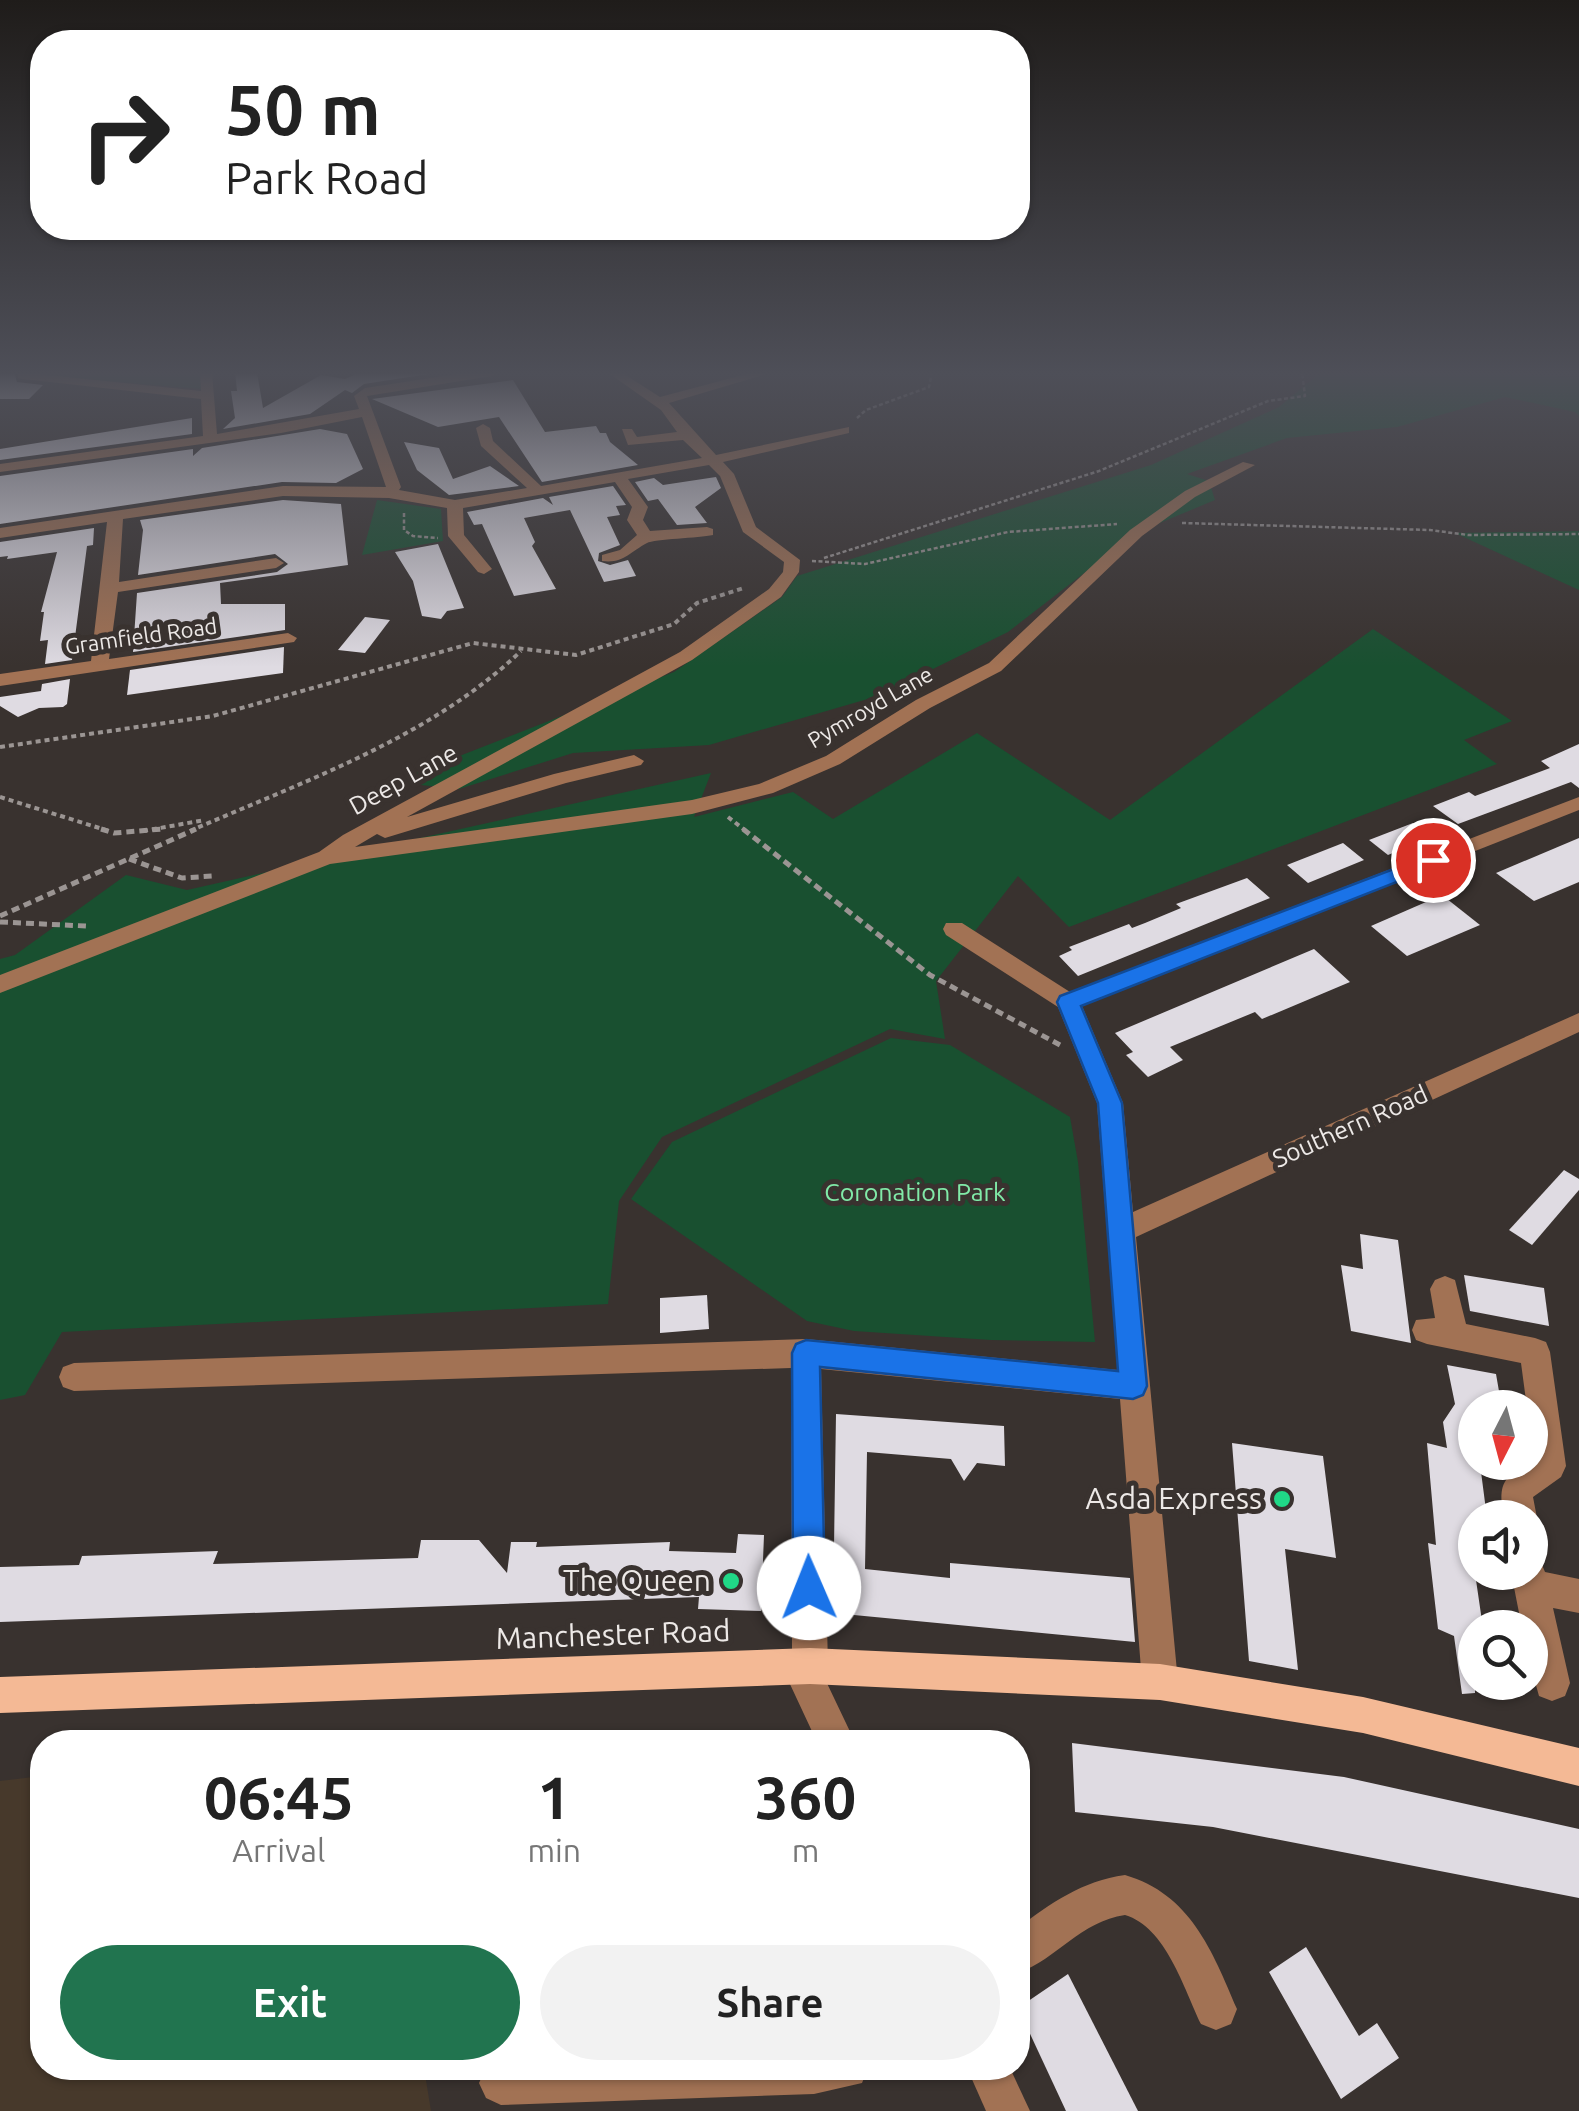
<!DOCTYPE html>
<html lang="en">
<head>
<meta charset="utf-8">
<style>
  :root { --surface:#fff; --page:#f2f2f2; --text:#222; --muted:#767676; --accent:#21744f }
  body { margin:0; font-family:Ubuntu,sans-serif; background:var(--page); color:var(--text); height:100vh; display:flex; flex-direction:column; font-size:38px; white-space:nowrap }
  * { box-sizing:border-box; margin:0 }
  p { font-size:32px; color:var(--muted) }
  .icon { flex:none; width:55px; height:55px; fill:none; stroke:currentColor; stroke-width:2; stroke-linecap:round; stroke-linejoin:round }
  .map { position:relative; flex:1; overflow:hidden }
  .sheet { position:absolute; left:30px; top:1730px; width:1000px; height:350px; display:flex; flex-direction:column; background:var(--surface); border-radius:40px; box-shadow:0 2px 8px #0004 }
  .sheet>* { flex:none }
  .banner { position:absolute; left:30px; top:30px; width:1000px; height:210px; border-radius:40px; box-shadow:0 2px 8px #0004; background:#fff; color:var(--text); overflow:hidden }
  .needle { width:65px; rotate:186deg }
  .buttons { position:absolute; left:1458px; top:1390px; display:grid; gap:20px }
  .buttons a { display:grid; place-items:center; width:90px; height:90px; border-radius:50%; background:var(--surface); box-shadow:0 2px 8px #0004; font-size:50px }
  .pin { position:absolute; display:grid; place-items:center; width:85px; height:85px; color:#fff; margin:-42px; border:5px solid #fff; border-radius:50%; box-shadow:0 2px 10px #0007 }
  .me { position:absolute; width:110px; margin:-55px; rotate:359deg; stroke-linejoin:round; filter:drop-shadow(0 0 8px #0008) }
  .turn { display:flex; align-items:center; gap:35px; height:210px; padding:0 30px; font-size:45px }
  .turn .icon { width:130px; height:130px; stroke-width:2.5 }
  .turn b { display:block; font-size:70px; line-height:85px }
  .eta { display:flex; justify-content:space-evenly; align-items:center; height:170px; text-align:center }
  .eta b { font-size:60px; font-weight:700; line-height:70px }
  .button { display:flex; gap:20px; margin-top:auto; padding:20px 30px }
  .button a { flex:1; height:115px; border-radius:60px; background:var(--accent); color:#fff; font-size:40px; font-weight:700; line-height:115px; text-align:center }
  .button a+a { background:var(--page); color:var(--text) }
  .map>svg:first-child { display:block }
</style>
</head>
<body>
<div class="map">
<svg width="1579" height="2111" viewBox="0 0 1579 2111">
  <rect width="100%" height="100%" fill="#39322f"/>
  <path fill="#47392b" d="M42,1776V2068H424L431,2111H0V1781Z"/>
  <g fill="#195030">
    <path d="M46,372H201L203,389L47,376Z"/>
    <path d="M1321,372H1494L1579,378V416L1575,412L1505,397L1397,427L1287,438L1187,474L1209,481L1215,500L1136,533L1008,632L878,696L709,745L573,753L459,789L393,782L674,672L782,597L797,576L1151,465L1279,407Z"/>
    <path d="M377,500L441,509L443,541L362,555Z"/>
    <path d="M1579,531V590L1455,533Z"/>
    <path d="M1373,629L1512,721L1464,740L1497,764L1069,927L1018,876L936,981L945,1039L890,1029L662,1137L619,1201L608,1304L62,1332L25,1395L0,1400V959L15,955L126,875L187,890L711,773L694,817L793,792L833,819L977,733L1110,820Z"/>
    <path d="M891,1038L950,1045L1070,1117L1078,1162L1095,1342L991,1340L854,1331L807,1321L631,1199L672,1142Z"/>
  </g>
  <g fill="#dfdbe2">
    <path d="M0,372H14L17,382L43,385L29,399H0Z"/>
    <path d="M235,372H257L263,408L321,375L345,379L361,372H442L364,384L352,393L345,390L310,414L223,429L235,418L231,391H237Z"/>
    <path d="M513,380L545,432L596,426L600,433H606L610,442L638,465L542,482L499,417L438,427L372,399Z"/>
    <path d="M192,418V434L0,460V449Z"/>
    <path d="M320,429L347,434L363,469L336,483L282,482L0,524V476L193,449V456L202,448Z"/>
    <path d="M404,442L439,448L453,479L490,466L519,486L449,495L417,470Z"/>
    <path d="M716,477L721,488L695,507L707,523L677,525L658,499L648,501L635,482L654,478L663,485Z"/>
    <path d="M613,486L626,505L616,506L620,515L607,517L620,545L599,553L598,561L610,565L628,560L636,576L604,582L570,510L524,518L535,542L532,546L556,589L514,596L482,524L474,525L467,512L543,498L553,505L549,497Z"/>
    <path d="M283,500L341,504L348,565L220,583L221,604H285V630L133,652L137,593L277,572L288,564L275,554L138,575L143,530L140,520Z"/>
    <path d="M94,528L93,545L87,546L72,660L45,664L48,640L40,641L44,612H41L57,552L7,559L8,556L0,557V542Z"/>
    <path d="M438,544L464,608L447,611L441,619L422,616L413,581L395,552Z"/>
    <path d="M365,617L390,620L365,653L338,650Z"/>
    <path d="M284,647L283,673L127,695L130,670Z"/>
    <path d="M70,679L67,704L63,707L39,708L18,717L0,706V697L41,691L42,684Z"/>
    <path d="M1579,744V788L1571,782L1458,824L1433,806L1469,792L1475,796L1550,768L1541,761Z"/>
    <path d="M1413,823L1431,837L1388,855L1369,840Z"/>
    <path d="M1579,838V882L1534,901L1496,873Z"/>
    <path d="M1343,843L1364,860L1308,883L1287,865Z"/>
    <path d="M1247,878L1270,898L1078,976L1059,956L1072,950L1069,947L1129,924L1132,928L1145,923L1181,908L1176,904Z"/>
    <path d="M1442,895L1480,925L1407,956L1371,926Z"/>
    <path d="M1314,949L1350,982L1262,1019L1255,1012L1170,1047L1183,1060L1148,1077L1126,1055L1133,1052L1115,1033Z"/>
    <path d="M1564,1170L1579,1179V1190L1532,1245L1509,1230Z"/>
    <path d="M1360,1234L1398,1240L1411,1343L1351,1331L1341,1265L1363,1269Z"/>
    <path d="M1464,1275L1544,1288L1549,1326L1470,1311Z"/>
    <path d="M707,1295L709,1329L660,1333V1298Z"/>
    <path d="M1447,1365L1496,1374L1500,1397L1493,1396L1495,1408H1475V1463L1480,1464L1487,1518H1475V1534L1469,1532L1483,1628H1475V1693L1462,1694L1454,1636L1438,1629L1428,1543L1436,1545L1427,1443L1447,1448L1443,1422L1455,1404Z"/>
    <path d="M836,1414L1004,1426L1005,1466L977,1463L964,1481L951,1459L867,1452L865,1569L950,1578V1563L1130,1578L1135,1642L833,1613Z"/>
    <path d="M1232,1443L1323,1456L1336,1558L1285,1549L1298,1670L1249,1661Z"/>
    <path d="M738,1534L764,1535L761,1611L698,1609L699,1597L0,1622V1567L79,1565L82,1556L218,1551L213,1564L418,1558L421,1540H479L507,1573L511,1542H537L536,1547L670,1542L669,1551L736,1553Z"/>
    <path d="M1072,1743L1344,1777L1579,1829V1898L1213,1827L1075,1812Z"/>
    <path d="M1306,1947L1359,2036L1377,2023L1399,2058L1341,2099L1269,1972Z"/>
    <path d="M1068,1974L1138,2111H1066L1018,2008Z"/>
  </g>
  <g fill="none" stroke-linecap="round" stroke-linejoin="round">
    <g stroke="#9b9593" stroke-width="2.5" stroke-dasharray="4 2.5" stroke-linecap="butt">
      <path d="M857,418L866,410L929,387L932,372"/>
      <path d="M404,513V530L413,536L438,538"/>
      <path d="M1182,523L1430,530L1468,535L1579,534"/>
      <path d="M824,558L1099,471L1268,401L1305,396L1302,372"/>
      <path d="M812,561L865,564L1008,532L1117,524"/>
    </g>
    <g stroke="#9b9593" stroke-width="4" stroke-dasharray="5 4" stroke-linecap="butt">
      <path d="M0,747L213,716L473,643L576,655L674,624L697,603L744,588"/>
      <path d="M0,797L109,831"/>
      <path d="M728,817L746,831"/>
      <path d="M143,831L205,820"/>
      <path d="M190,831C304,781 430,738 521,651"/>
    </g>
    <g stroke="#9b9593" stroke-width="5" stroke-dasharray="8 5" stroke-linecap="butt">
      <path d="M101,829L114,833L162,829"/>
      <path d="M743,829L930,975L1060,1045"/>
      <path d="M129,859L182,878L213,876"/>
      <path d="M0,916L196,829"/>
      <path d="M0,922L86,926"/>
    </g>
    <g fill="#a27254" fill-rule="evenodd">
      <path d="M18,372L201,391L200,372H212L217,434L359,409L354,396L365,388L470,372H498L492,376L367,396L401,487L399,490L455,500L527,488L481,446L476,428L483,424L490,428L493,441L541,486L702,458L683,440L628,445L622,429H632L637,437L677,432L661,410L607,372H621L660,397L754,372H773L669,403L716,455L849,427V433L723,462L734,474L756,527L800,560L799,572L781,597L692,660L407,817L554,774L634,755L644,761L641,765L566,783L385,838L377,834L355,847L692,800L759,784L826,756L916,700L989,663L1130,530L1185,491L1243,462L1255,465L1195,497L1142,536L1001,671L930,708L840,764L773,793L692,814L330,864L0,993V975L319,852L343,835L680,652L769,589L783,572L784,562L743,532L720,476L709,465L628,479L648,507L643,520L650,531L707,527L713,529V535C699,538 654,539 647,543C630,552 623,564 602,561V555L620,550L637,535L627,520L632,507L615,482L463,508L464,535L492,569L484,574L478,572L448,536L447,508L389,498L283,496L123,519L119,582L276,558L284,563L276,568L118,592L109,659L288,633L297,638L294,642L0,686V674L91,661L107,522L0,538V528L283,486L386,487L362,417L281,433L0,472V464L203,436L201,399L23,379L18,378Z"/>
      <path d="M1579,797V810L1082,1006L1123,1103L1133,1212L1579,1013V1032L1136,1237L1178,1682L1173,1695L1160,1700L1147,1695L1142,1682L1120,1399L821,1369L828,1666L824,1677L855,1742H817L782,1667L792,1652L791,1368L74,1391L63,1387L59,1377L63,1367L74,1363L806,1339L1118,1370L1097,1103L1058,1007L946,935L943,929L946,923H962L1070,992Z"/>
      <path d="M1445,1276L1455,1280L1466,1324L1535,1338L1546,1342L1550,1352L1566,1466L1561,1477L1533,1497L1537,1518L1530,1530V1518H1503C1498,1479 1504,1479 1533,1459L1530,1408H1527L1521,1363L1427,1344L1416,1340L1412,1330L1416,1320L1435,1318L1430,1289L1435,1280Z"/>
      <path d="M1530,1556L1540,1560L1545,1572L1579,1579V1613L1553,1608L1570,1683L1565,1696L1552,1701L1539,1696L1530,1664V1628H1522L1511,1572H1530Z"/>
      <path d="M1125,1875C1190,1894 1212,1950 1237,2009L1231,2024L1216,2030L1201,2024C1184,1989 1166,1927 1125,1915C1081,1921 1057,1959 1018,1973V1928C1051,1903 1082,1881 1125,1875Z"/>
      <path d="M486,2068H868L862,2083L814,2094L501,2105L486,2098L479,2083Z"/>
      <path d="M967,2068H1010L1030,2111H986Z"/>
    </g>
    <path fill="#f4b995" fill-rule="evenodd" d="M810,1648L1160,1664L1363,1697L1579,1748V1786L1363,1733L1160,1700L810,1684L0,1713V1677Z"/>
  </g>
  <linearGradient id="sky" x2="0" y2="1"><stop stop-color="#1f1c1a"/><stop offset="0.56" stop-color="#4e4f58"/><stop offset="1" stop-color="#4e4f58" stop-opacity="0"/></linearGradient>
  <rect width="1579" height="667" fill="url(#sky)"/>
  <path fill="#1a73e8" stroke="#114b97" stroke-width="2.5" d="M1433,854L1443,860L1440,865L1081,1006L1122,1103L1147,1386L1143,1395L1133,1399L820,1367L825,1588L820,1599L809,1603L798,1599L793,1588L792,1353L796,1344L806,1340L1118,1371L1098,1103L1057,1002L1060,996Z"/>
  <g fill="#20d887" stroke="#39322f" stroke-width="4">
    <circle cx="1282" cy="1499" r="10"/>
    <circle cx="731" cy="1581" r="10"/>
  </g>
  <g text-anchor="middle" stroke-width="10" stroke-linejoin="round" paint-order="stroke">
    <g font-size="22" fill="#ede9e7" stroke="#39322f">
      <text transform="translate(141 636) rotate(-8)" y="8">Gramfield Road</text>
      <text transform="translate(870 707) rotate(-30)" y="8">Pymroyd Lane</text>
    </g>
    <g font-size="25" fill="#ede9e7" stroke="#39322f">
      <text transform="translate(403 779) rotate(-29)" y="9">Deep Lane</text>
      <text transform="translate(1350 1126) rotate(-24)" y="9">Southern Road</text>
    </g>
    <g font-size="25" fill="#81eaa8" stroke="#39322f">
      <text x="915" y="1201">Coronation Park</text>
    </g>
    <g font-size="30" fill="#ede9e7" stroke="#39322f" text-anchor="end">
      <text x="1262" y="1509">Asda Express</text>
      <text x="711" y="1591">The Queen</text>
    </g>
    <g font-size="30" fill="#ede9e7" stroke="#39322f">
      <text transform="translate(613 1635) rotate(-2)" y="10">Manchester Road</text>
    </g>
  </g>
</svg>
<div class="buttons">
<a><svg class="needle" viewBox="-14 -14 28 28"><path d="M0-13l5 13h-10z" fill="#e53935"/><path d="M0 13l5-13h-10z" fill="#767676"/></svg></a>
<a><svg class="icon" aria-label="sound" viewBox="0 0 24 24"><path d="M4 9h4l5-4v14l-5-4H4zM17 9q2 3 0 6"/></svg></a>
<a><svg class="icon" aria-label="search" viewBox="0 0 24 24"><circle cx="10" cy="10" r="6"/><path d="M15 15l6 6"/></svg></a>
</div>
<div class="pin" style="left:1433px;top:860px;background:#d93025"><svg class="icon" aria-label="arrive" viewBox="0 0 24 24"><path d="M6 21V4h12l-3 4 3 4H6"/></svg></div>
<svg class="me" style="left:809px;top:1588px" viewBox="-20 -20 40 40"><circle r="19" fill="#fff"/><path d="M0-13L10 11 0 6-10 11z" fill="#1a73e8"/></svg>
<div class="banner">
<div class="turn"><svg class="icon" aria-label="right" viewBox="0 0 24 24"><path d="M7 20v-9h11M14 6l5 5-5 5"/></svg><div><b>50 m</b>Park Road</div></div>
</div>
<section class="sheet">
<div class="eta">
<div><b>06:45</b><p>Arrival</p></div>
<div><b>1</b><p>min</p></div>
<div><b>360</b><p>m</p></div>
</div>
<div class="button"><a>Exit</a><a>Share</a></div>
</section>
</div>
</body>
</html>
